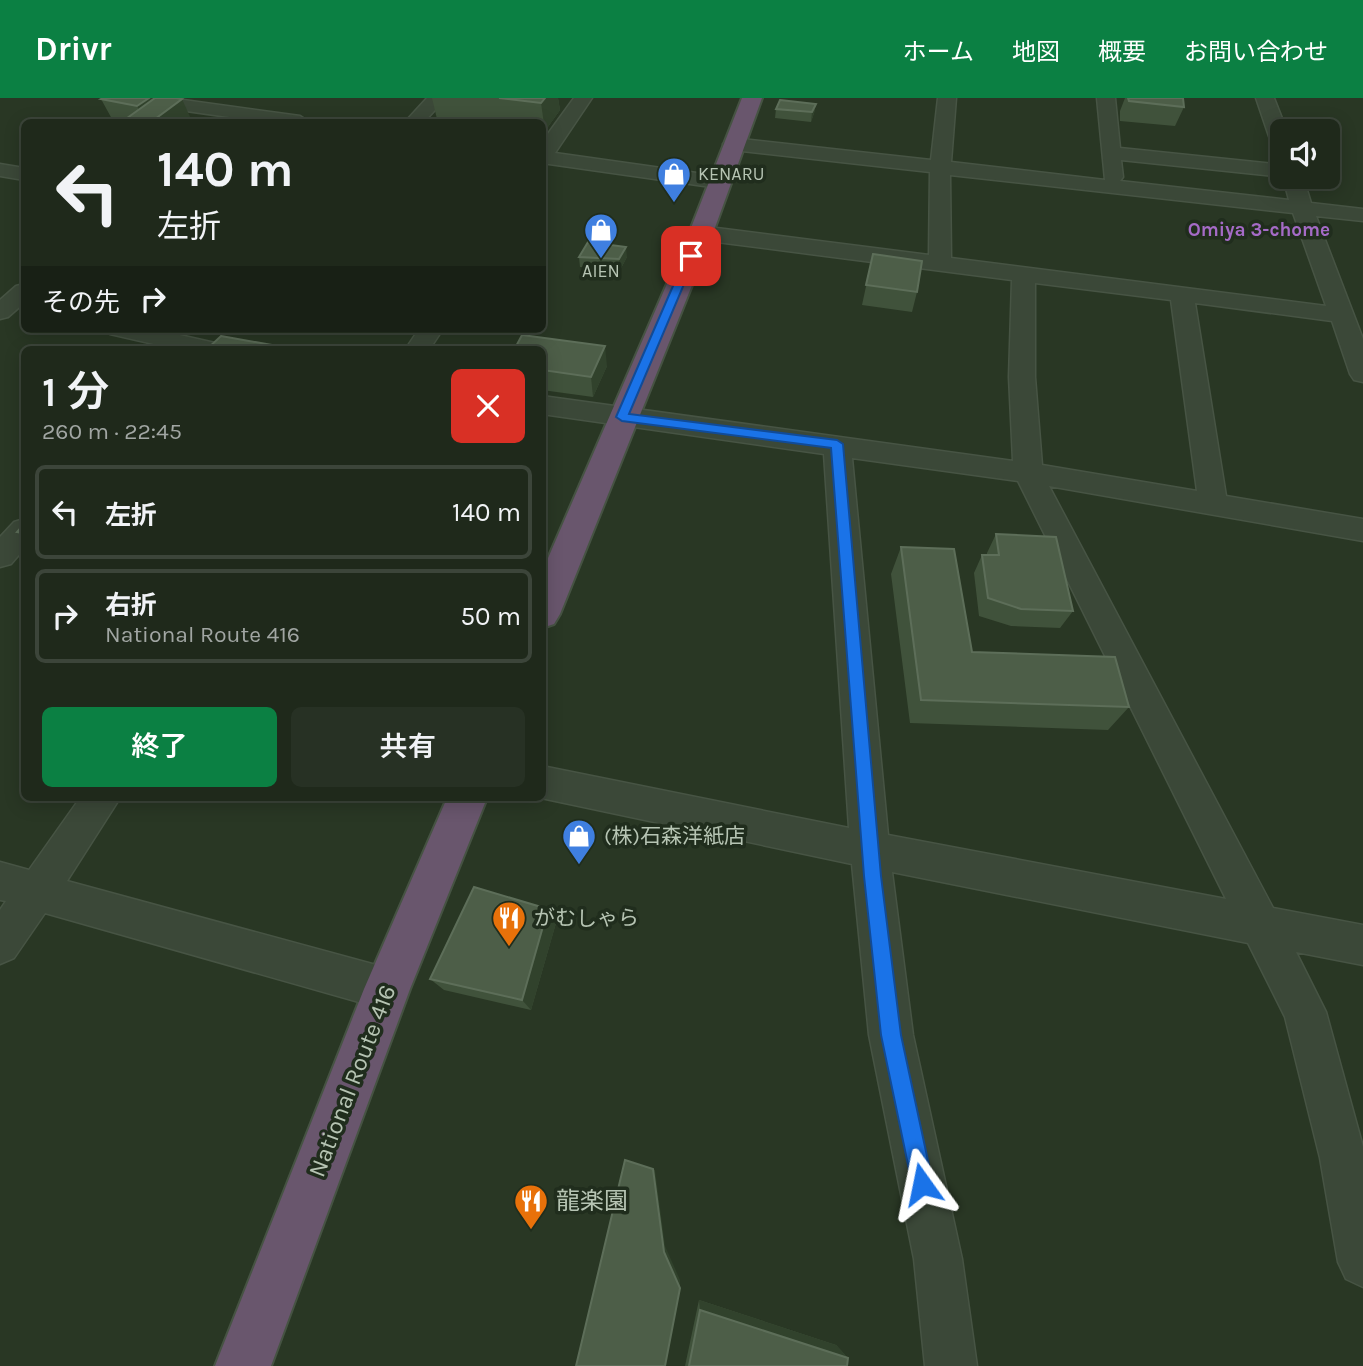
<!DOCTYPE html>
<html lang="ja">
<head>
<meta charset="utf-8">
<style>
  :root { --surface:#1f291b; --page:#273124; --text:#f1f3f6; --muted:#a1a6a3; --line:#3c453a; --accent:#0b8043 }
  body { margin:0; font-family:Karla,"Noto Sans JP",sans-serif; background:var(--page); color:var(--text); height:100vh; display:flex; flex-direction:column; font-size:26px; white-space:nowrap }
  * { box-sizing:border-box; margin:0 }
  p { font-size:23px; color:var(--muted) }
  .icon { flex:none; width:38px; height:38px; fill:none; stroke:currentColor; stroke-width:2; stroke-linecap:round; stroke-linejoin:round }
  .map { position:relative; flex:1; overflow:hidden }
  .details { position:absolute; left:21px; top:248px; width:525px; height:455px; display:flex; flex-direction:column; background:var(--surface); border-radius:10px; box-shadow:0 4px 18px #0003,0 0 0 2px var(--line) }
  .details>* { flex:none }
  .guide { position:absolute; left:21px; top:21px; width:525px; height:214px; border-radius:10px; box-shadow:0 4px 18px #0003,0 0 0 2px var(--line); background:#1f291b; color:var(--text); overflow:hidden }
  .controls { position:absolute; left:1270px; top:21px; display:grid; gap:14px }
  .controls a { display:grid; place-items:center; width:70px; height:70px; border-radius:10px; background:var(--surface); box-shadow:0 4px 18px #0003,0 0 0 2px var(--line); font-size:35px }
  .pin { position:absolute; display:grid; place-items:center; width:60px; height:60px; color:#fff; margin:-30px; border-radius:14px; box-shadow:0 4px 10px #0006 }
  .me { position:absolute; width:77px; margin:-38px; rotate:348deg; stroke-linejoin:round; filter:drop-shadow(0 0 5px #0008) }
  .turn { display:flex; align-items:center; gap:24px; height:147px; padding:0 21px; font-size:32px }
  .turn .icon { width:91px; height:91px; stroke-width:2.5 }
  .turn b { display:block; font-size:49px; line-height:60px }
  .then { display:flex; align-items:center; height:66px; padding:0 21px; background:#0003; gap:14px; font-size:26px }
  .round { display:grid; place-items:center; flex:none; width:74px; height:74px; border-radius:10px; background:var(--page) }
  .summary { display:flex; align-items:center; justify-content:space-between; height:119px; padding:0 21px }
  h1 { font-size:42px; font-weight:600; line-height:52px }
  .cta { display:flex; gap:14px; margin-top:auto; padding:14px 21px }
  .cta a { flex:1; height:80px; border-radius:10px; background:var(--accent); color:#fff; font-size:28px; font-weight:600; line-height:80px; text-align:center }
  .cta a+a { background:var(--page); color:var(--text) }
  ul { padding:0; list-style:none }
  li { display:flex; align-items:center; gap:21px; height:94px; margin:0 14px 10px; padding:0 7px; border:4px solid var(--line); border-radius:10px }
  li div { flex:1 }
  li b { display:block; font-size:26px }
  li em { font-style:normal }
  header { display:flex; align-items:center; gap:42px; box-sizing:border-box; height:98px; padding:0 35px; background:var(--accent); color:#fff }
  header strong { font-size:33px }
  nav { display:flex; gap:38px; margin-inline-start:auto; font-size:24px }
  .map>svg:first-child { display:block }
</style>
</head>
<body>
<header>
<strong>Drivr</strong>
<nav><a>ホーム</a><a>地図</a><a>概要</a><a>お問い合わせ</a></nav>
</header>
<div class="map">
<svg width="1363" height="1268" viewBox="0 0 1363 1268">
  <rect width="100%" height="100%" fill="#293724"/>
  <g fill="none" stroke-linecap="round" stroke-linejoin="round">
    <g stroke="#475444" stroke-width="3">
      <g id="street">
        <path d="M121,0H169L300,18L309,24H264L130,5Z"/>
        <path d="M427,0H446L424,24H405Z"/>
        <path d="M574,0H592L555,55L718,78L725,80L728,84L725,88L718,90L542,65V44Z"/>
        <path d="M938,0H956L951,64L1105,82L1097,0H1115L1120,50L1283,67V79H1303L1311,105L1363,111V123L1316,118L1363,241V284L1354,282L1350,276L1332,223L1195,205L1226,398L1363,421V443L1049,388L1273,810L1363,827V867L1296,854L1326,914L1363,1049V1189L1346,1181L1338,1164L1320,1060L1285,919L1248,845L892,774L913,937L962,1161L977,1268H925L914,1161L869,937L852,766L541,700L542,668L849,730L824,356L542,316V298L1013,363L1009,279L1012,182L701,142L693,140L690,135L693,130L701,128L929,157L930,74L733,52L723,46L733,40L931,62ZM1121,62L1283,79L1289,102L1120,83L1123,79ZM950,77L1293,115L1326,208L951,160ZM1035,185L1171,202L1197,393L1042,367L1035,279ZM852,360L1018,383L1226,801L888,737Z"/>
        <path d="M1256,0H1274L1287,33H1283V56L1273,50Z"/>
        <path d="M0,66L24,70V82L0,78Z"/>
        <path d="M24,186V205L8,219L0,221V202L16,188Z"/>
        <path d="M107,231H153L224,247L227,252H180L110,236Z"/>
        <path d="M419,231H443L429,252H405Z"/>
        <path d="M24,421V451L11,466L0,469V439L14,424Z"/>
        <path d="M80,700H120L67,783L387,870L402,876L408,891L402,906L387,912L45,815L14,860L0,866V812L6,803L0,802V764L29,772Z"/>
      </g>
    </g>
    <g stroke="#465343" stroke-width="4">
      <g id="highway">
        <path d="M742,0H762L713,135L560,516L554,526L542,530V474L689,135Z"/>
        <path d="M447,700H487L410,891L271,1268H215L364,891Z"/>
      </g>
    </g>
    <use href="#street" fill="#3b4838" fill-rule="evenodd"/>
    <use href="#highway" fill="#69566d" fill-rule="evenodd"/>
  </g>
  <g fill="#40523b">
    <path d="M103,0L191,21L186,24H124L123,23L112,21L101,1Z"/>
    <path d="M432,0H558L560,12L545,33H542V24H470L437,21Z"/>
    <path d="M1125,0H1183L1184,9L1175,28L1120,23V13Z"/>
    <path d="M816,6L814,15L811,24L775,20L776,11Z"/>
    <path d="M873,156L917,194L912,214L862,207Z"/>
    <path d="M579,159H627L620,172L580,169Z"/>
    <path d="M542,252L607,268L593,299L542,292Z"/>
    <path d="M24,426V441L17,434Z"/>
    <path d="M996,436L1073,513L1060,530L1011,528L979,518L974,475L982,457H987V455Z"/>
    <path d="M901,449L972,554L1129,609L1108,632L910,625L891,476Z"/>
    <path d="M556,825L531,912L444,892L430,881Z"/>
    <path d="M699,1202L836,1247L848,1260L847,1268H685Z"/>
  </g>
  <g fill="#31422c">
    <path d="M149,0L182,1L191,21L186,24H145L137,8Z"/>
    <path d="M545,0H558L560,12L545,33L541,5Z"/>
    <path d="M816,6L814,15L811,24L812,14Z"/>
    <path d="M626,149L627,159L620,172L619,161Z"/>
    <path d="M605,248L607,268L593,299L591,279Z"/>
    <path d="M548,811L556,825L531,912L522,902Z"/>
    <path d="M625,1062L655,1072L665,1148L680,1182V1190Z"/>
    <path d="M699,1202L836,1247L848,1260L700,1212Z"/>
  </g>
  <g fill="#4d5e48" stroke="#5d6e59" stroke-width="2">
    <path d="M103,0H149L137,8L101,1Z"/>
    <path d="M155,0H176L182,1L151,24H132L123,23Z"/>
    <path d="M499,0H545L541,5Z"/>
    <path d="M1128,0H1183L1184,9L1129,3Z"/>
    <path d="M780,2L816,6L812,14L776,11Z"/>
    <path d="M588,144L626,149L619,161L579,159Z"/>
    <path d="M873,156L922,163L917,194L866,187Z"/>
    <path d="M522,237L605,248L591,279L542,272V252H514Z"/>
    <path d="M221,238L300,252H206Z"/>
    <path d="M24,426V435L17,434Z"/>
    <path d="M996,436L1056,439L1073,513L1021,511L988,500L982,457H999Z"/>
    <path d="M901,449L954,451L972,554L1115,559L1129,609L921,602Z"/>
    <path d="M474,789L548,811L522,902L430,881Z"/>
    <path d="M625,1062L653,1071L664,1154L680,1190L665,1268H576Z"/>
    <path d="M700,1212L848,1260L847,1268H689Z"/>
  </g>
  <path fill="#1a73e8" stroke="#114b97" stroke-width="2" d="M691,155L696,158L629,316L837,342L843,346L881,778L901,937L933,1086L930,1094L922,1097L915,1094L912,1086L881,937L864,778L831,350L622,323L616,319L686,158Z"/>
  <defs>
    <g id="shop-pin" transform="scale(1.75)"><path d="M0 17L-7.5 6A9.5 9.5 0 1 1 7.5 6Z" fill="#3f7fe0" stroke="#202d1d"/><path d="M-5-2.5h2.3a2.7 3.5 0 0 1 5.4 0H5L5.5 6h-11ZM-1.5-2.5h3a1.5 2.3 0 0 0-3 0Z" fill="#fff"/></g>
    <g id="restaurant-pin" transform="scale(1.75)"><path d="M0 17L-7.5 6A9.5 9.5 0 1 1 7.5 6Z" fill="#e8710a" stroke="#202d1d"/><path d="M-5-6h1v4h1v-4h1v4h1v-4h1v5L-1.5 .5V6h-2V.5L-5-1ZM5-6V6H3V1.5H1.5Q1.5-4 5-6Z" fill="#fff"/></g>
  </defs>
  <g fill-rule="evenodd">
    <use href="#shop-pin" x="674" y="76"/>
    <use href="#shop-pin" x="601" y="132"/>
    <use href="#shop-pin" x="579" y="738"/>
    <use href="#restaurant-pin" x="509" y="820"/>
    <use href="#restaurant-pin" x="531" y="1103"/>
  </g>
  <g text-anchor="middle" stroke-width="7" stroke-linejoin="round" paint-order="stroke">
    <g font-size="18" fill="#b6c4b3" stroke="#202d1d" text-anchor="start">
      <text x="698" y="82">KENARU</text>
      <text x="601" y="179" text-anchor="middle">AIEN</text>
    </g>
    <g font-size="19" font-weight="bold" fill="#a56bc7" stroke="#202d1d">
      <text x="1259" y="138">Omiya 3-chome</text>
    </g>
    <g font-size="21" fill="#b6c4b3" stroke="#202d1d" text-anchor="start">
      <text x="604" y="745">(株)石森洋紙店</text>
      <text x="534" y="827">がむしゃら</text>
    </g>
    <g font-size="24" fill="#b6c4b3" stroke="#202d1d">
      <text transform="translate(352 983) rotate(-69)" y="8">National Route 416</text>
    </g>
    <g font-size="24" fill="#b6c4b3" stroke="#202d1d" text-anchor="start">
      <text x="556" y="1111">龍楽園</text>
    </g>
  </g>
</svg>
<div class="controls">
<a><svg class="icon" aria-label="sound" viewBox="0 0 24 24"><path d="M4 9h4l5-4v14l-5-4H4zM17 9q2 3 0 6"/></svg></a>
</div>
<div class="pin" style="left:691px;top:158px;background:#d93025"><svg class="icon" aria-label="arrive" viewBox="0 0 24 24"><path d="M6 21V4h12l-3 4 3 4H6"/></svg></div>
<svg class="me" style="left:922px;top:1086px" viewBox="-20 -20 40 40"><path d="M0-17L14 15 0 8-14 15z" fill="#1a73e8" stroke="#fff" stroke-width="4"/></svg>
<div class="guide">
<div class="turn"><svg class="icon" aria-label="left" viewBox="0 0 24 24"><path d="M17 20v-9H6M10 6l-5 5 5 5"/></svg><div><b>140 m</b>左折</div></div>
<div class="then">その先<svg class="icon" aria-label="right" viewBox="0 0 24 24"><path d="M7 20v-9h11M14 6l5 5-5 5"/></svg></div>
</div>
<section class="details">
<div class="summary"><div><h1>1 分</h1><p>260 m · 22:45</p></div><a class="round" style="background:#d93025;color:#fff"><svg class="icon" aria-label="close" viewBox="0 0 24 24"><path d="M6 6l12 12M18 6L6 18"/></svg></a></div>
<ul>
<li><svg class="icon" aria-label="left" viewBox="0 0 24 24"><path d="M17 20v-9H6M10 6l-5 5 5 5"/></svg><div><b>左折</b></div><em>140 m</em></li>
<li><svg class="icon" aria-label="right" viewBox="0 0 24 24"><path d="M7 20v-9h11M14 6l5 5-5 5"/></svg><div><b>右折</b><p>National Route 416</p></div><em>50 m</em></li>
</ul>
<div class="cta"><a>終了</a><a>共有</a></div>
</section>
</div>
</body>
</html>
